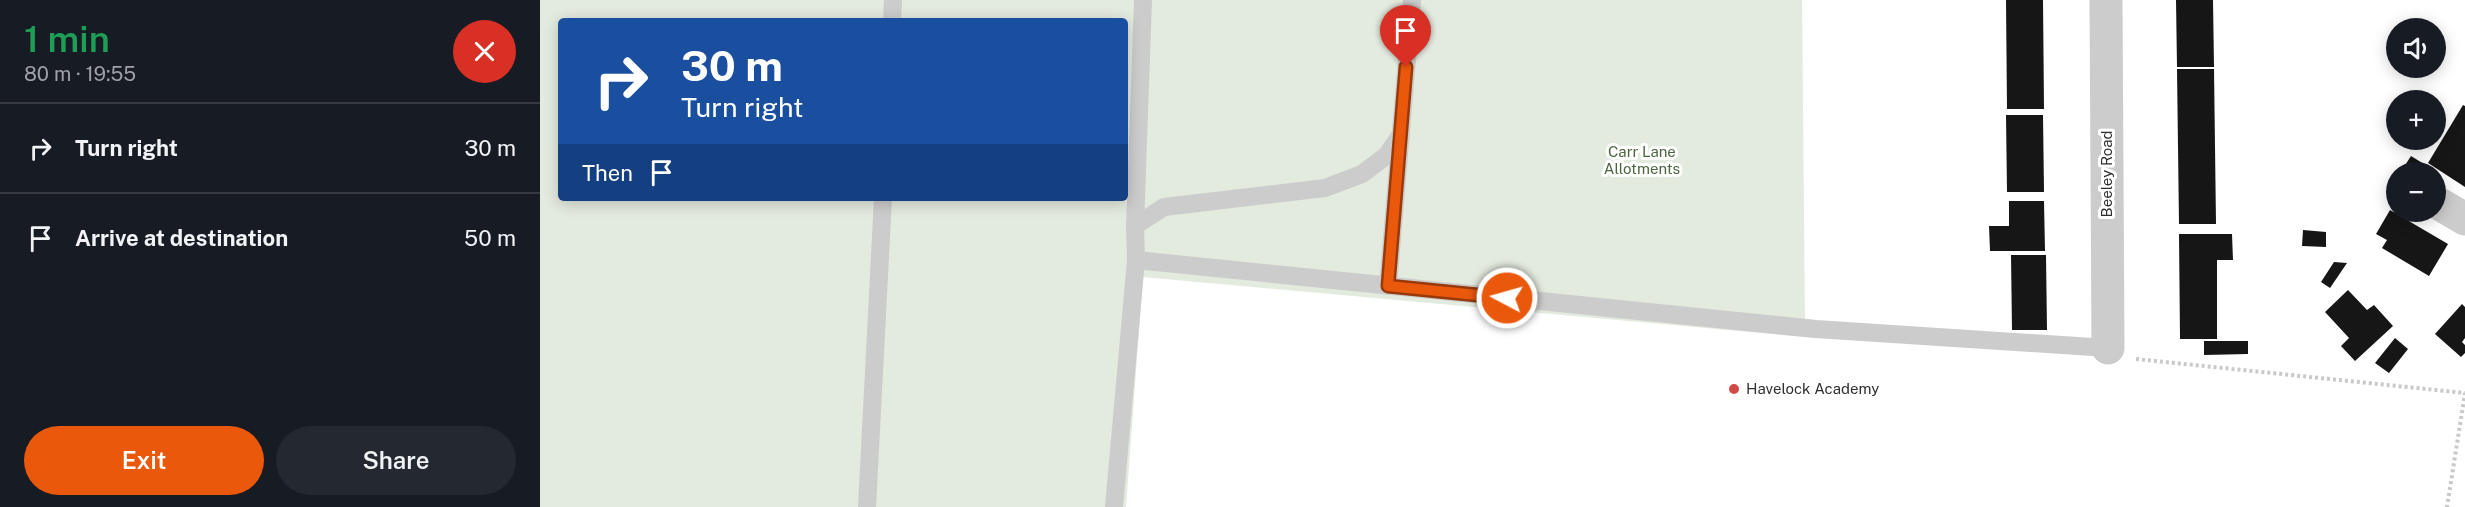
<!DOCTYPE html>
<html lang="en">
<head>
<meta charset="utf-8">
<style>
  :root { --surface:#171b24; --page:#242831; --text:#f1f3f6; --muted:#9ea1a6; --line:#363941; --accent:#ea580c }
  body { margin:0; font-family:"Public Sans",sans-serif; background:var(--page); color:var(--text); height:100vh; display:flex; flex-direction:column; font-size:22px; white-space:nowrap }
  * { box-sizing:border-box; margin:0 }
  p { font-size:20px; color:var(--muted) }
  .icon { flex:none; width:33px; height:33px; fill:none; stroke:currentColor; stroke-width:2; stroke-linecap:round; stroke-linejoin:round }
  .map { position:relative; flex:1; overflow:hidden }
  .drawer { display:flex; flex-direction:column; background:var(--surface); width:540px }
  .drawer>* { flex:none }
  .banner { position:absolute; left:18px; top:18px; width:570px; height:183px; border-radius:6px; box-shadow:0 3px 15px #0003; background:#1a4fa0; color:#fff; overflow:hidden }
  .controls { position:absolute; left:1846px; top:18px; display:grid; gap:12px }
  .controls a { display:grid; place-items:center; width:60px; height:60px; border-radius:50%; background:var(--surface); box-shadow:0 3px 15px #0003; font-size:30px }
  .pin { position:absolute; display:grid; place-items:center; width:51px; height:51px; color:#fff; margin:-62px -26px; border-radius:50% 50% 50% 0; rotate:-45deg; box-shadow:0 0 6px #0007 }
  .pin .icon { rotate:45deg }
  .me { position:absolute; width:66px; margin:-33px; rotate:276deg; stroke-linejoin:round; filter:drop-shadow(0 0 4px #0008) }
  .turn { display:flex; align-items:center; gap:21px; height:126px; padding:0 24px; font-size:27px }
  .turn .icon { width:78px; height:78px; stroke-width:2.5 }
  .turn b { display:block; font-size:42px; line-height:51px }
  .then { display:flex; align-items:center; height:57px; padding:0 24px; background:#0003; gap:12px; font-size:22px }
  .round { display:grid; place-items:center; flex:none; width:63px; height:63px; border-radius:32px; background:var(--page) }
  .head { display:flex; align-items:center; justify-content:space-between; height:102px; padding:0 24px }
  h1 { font-size:36px; font-weight:600; line-height:45px; color:#1e9e55 }
  .button { display:flex; gap:12px; margin-top:auto; padding:12px 24px }
  .button a { flex:1; height:69px; border-radius:36px; background:var(--accent); color:#fff; font-size:24px; font-weight:600; line-height:69px; text-align:center }
  .button a+a { background:var(--page); color:var(--text) }
  ul { padding:0; list-style:none }
  li { display:flex; align-items:center; gap:18px; height:90px; padding:0 24px; border-top:2px solid var(--line) }
  li div { flex:1 }
  li b { display:block; font-size:22px }
  li em { font-style:normal }
  main { display:flex; flex:1; min-height:0 }
  .map>svg:first-child { display:block }
</style>
</head>
<body>
<main>
<section class="drawer">
<div class="head"><div><h1>1 min</h1><p>80 m · 19:55</p></div><a class="round" style="background:#d93025;color:#fff"><svg class="icon" aria-label="close" viewBox="0 0 24 24"><path d="M6 6l12 12M18 6L6 18"/></svg></a></div>
<ul>
<li><svg class="icon" aria-label="right" viewBox="0 0 24 24"><path d="M7 20v-9h11M14 6l5 5-5 5"/></svg><div><b>Turn right</b></div><em>30 m</em></li>
<li><svg class="icon" aria-label="arrive" viewBox="0 0 24 24"><path d="M6 21V4h12l-3 4 3 4H6"/></svg><div><b>Arrive at destination</b></div><em>50 m</em></li>
</ul>
<div class="button"><a>Exit</a><a>Share</a></div>
</section>
<div class="map">
<svg width="1925" height="507" viewBox="0 0 1925 507">
  <rect width="100%" height="100%" fill="#fff"/>
  <path fill="#e3eade" fill-rule="evenodd" d="M0,0H1262L1265,325L1275,338L603,277L586,507H0ZM21,21H585V198H21Z"/>
  <g fill="#161616">
    <path d="M1466,0H1503L1504,109H1467Z"/>
    <path d="M1636,0H1673L1674,67H1637Z"/>
    <path d="M1637,69H1674L1676,224H1639Z"/>
    <path d="M1923,105L1925,106V187L1888,163Z"/>
    <path d="M1466,115H1503L1504,192H1467Z"/>
    <path d="M1871,156L1897,172H1867L1862,170Z"/>
    <path d="M1469,201H1504L1505,251H1450L1449,226H1469Z"/>
    <path d="M1850,210L1908,244L1889,276L1842,248L1847,240L1836,234Z"/>
    <path d="M1763,230L1786,232V247L1762,246Z"/>
    <path d="M1639,234H1692L1693,260H1677V339H1640Z"/>
    <path d="M1471,255H1506L1507,330H1472Z"/>
    <path d="M1794,262L1807,263L1790,288L1781,282Z"/>
    <path d="M1808,290L1827,310L1834,305L1853,326L1815,361L1801,346L1809,338L1785,312Z"/>
    <path d="M1922,304L1925,307V338L1922,342L1925,345V353L1921,357L1895,334Z"/>
    <path d="M1855,338L1868,349L1849,373L1835,363Z"/>
    <path d="M1664,341H1708V354L1664,355Z"/>
  </g>
  <g fill="none" stroke-linecap="round" stroke-linejoin="round">
    <path stroke="#c9c9c9" stroke-width="4" stroke-dasharray="3 3" stroke-linecap="butt" d="M1596,359L1925,393L1907,507"/>
    <g stroke="#ccc" stroke-width="18">
      <path d="M352,21L353,0"/>
      <path d="M595,226L603,0"/>
      <path d="M596,260L1276,329L1568,348"/>
      <path d="M848,286L872,0"/>
      <path d="M327,507L343,198"/>
      <path d="M574,507L596,260L595,226L624,207L785,188L822,174L847,155L861,134"/>
    </g>
    <g stroke="#ccc" stroke-width="33">
      <path d="M1566,0L1568,348"/>
      <path d="M1896,202L1925,219"/>
    </g>
  </g>
  <g fill="none" stroke-linecap="round" stroke-linejoin="round">
    <g stroke="#983908" stroke-width="15">
      <path id="route" d="M866,67L848,286L967,298"/>
    </g>
    <use href="#route" stroke="#ea580c" stroke-width="10"/>
  </g>
  <circle fill="#d04b46" stroke="#fff" stroke-width="2" cx="1194" cy="389" r="6"/>
  <g text-anchor="middle" stroke-width="6" stroke-linejoin="round" paint-order="stroke">
    <g font-size="15" fill="#4e6541" stroke="#fff">
      <text x="1102" y="157">Carr Lane<tspan x="1102" dy="17">Allotments</tspan></text>
    </g>
    <g font-size="15" fill="#2f2f2f" stroke="#fff">
      <text transform="translate(1567 174) rotate(-90)" y="5">Beeley Road</text>
    </g>
    <g font-size="15" fill="#2f2f2f" stroke="#fff" text-anchor="start">
      <text x="1206" y="394">Havelock Academy</text>
    </g>
  </g>
</svg>
<div class="controls">
<a><svg class="icon" aria-label="sound" viewBox="0 0 24 24"><path d="M4 9h4l5-4v14l-5-4H4zM17 9q2 3 0 6"/></svg></a>
<a>+</a>
<a>−</a>
</div>
<div class="pin" style="left:866px;top:67px;background:#d93025"><svg class="icon" aria-label="arrive" viewBox="0 0 24 24"><path d="M6 21V4h12l-3 4 3 4H6"/></svg></div>
<svg class="me" style="left:967px;top:298px" viewBox="-20 -20 40 40"><circle r="17" fill="#ea580c" stroke="#fff" stroke-width="3"/><path d="M0-11L8 9 0 5-8 9z" fill="#fff"/></svg>
<div class="banner">
<div class="turn"><svg class="icon" aria-label="right" viewBox="0 0 24 24"><path d="M7 20v-9h11M14 6l5 5-5 5"/></svg><div><b>30 m</b>Turn right</div></div>
<div class="then">Then<svg class="icon" aria-label="arrive" viewBox="0 0 24 24"><path d="M6 21V4h12l-3 4 3 4H6"/></svg></div>
</div>
</div>
</main>
</body>
</html>
